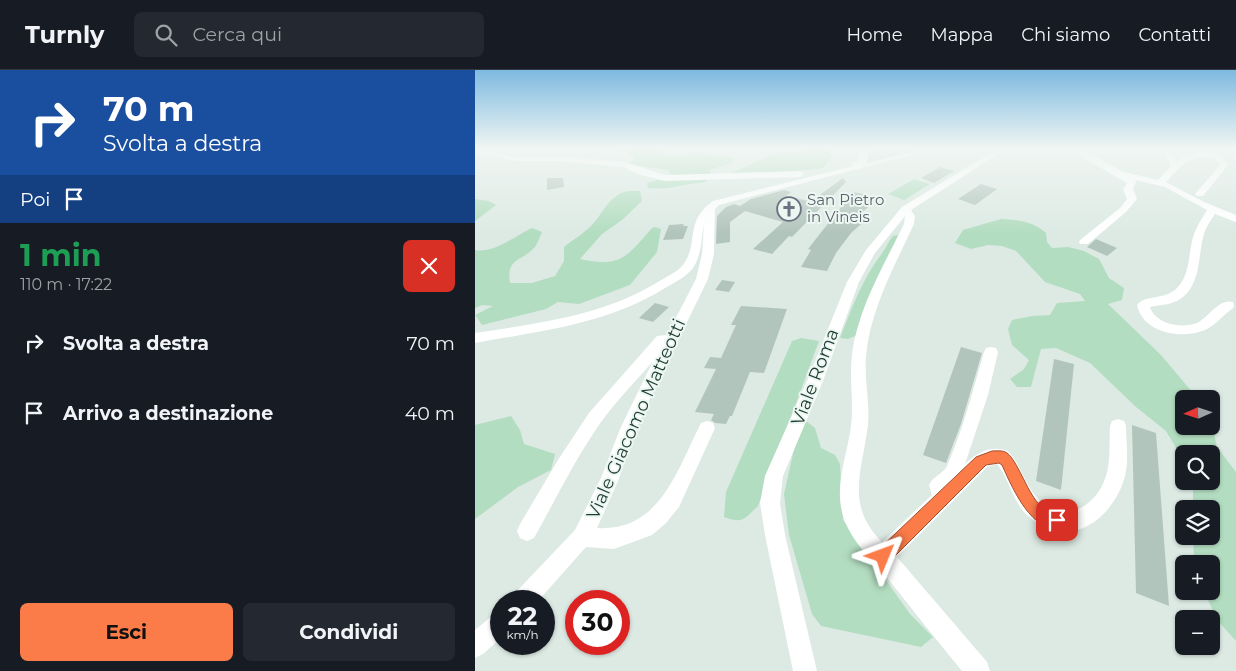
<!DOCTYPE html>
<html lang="it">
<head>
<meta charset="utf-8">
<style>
  :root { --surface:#171b24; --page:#242831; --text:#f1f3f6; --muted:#9ea1a6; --line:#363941; --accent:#fb7b49 }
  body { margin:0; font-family:Montserrat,sans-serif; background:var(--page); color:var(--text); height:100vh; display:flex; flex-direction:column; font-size:19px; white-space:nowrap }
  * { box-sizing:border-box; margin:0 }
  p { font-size:16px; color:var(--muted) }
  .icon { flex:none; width:28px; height:28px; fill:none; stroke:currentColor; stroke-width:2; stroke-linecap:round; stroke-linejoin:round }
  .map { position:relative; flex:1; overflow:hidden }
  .details { display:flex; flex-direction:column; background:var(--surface); width:475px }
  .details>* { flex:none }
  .top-card { background:#1a4fa0; color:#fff; overflow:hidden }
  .needle { width:32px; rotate:267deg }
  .controls { position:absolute; left:700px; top:320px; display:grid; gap:10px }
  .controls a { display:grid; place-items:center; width:45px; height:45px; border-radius:8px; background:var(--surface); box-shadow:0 1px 4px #0004; font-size:25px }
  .speed { position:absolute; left:15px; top:520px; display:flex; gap:10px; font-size:25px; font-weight:700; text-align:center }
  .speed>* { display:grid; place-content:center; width:65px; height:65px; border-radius:50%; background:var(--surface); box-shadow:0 1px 4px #0004; line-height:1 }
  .speed small { font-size:12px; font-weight:400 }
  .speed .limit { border:8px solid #d22; background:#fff; color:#111 }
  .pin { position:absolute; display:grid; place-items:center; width:42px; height:42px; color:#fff; margin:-21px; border-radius:10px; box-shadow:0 2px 8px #0006 }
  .me { position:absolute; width:55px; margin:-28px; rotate:46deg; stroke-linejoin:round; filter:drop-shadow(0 0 4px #0008) }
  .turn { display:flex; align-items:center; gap:18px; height:105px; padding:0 20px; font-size:22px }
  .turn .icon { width:65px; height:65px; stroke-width:2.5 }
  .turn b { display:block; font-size:35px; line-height:42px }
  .then { display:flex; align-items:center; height:48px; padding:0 20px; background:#0003; gap:10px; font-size:19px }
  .round { display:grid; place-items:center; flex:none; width:52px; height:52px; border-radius:8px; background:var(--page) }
  .summary { display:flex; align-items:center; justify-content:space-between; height:85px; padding:0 20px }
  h1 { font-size:30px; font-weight:700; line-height:38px; color:#1e9e55 }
  .action { display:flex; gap:10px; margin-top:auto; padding:10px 20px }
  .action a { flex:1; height:58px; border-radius:8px; background:var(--accent); color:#111; font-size:20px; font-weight:700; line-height:58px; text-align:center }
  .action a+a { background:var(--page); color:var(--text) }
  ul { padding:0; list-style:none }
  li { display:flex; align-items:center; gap:15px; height:70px; padding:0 20px }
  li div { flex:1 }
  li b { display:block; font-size:19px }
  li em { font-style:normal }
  header { display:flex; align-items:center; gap:30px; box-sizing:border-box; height:70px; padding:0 25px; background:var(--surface); border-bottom:1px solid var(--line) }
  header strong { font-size:24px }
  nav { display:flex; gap:28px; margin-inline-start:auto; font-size:18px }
  .search { width:350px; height:45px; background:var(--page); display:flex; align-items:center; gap:12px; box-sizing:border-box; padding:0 18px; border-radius:8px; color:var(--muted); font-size:19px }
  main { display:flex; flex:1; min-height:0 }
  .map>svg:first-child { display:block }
</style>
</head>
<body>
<header>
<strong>Turnly</strong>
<div class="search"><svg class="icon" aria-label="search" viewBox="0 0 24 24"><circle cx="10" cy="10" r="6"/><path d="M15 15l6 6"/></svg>Cerca qui</div>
<nav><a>Home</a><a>Mappa</a><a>Chi siamo</a><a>Contatti</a></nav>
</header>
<main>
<section class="details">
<div class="top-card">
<div class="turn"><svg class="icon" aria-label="right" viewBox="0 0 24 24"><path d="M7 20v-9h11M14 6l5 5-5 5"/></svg><div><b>70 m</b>Svolta a destra</div></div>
<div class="then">Poi<svg class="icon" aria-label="arrive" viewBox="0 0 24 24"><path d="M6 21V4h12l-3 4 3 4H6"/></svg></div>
</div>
<div class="summary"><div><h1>1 min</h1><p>110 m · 17:22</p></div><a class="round" style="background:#d93025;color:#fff"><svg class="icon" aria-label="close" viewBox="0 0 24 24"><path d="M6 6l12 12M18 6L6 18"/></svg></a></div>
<ul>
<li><svg class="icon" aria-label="right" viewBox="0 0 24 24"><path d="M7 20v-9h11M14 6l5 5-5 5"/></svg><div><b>Svolta a destra</b></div><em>70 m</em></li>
<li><svg class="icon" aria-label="arrive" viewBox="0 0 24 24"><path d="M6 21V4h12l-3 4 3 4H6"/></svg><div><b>Arrivo a destinazione</b></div><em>40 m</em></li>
</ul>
<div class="action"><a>Esci</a><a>Condividi</a></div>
</section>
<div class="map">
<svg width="761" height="601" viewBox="0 0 761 601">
  <rect width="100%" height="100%" fill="#ddeae4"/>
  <path fill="#cbdad3" d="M391,79H448L392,93Z"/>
  <g fill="#b3ddc0">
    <path d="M136,79H189L186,83L191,86L227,83L259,88L257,93L234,100L237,105H196L193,100C179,97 167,98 154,93L160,88L152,82Z"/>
    <path d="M328,79H351L358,85L349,97L342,99L271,105L255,104L302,82L324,83Z"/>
    <path d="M233,109L230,112C209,114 195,120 173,118L172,113L182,110Z"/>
    <path d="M439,109L455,114L429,130L413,124Z"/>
    <path d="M153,121H165L167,131L147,150L127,164L105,189C145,198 152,187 177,158L180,157L186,159L182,182L155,215L104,234L83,232L71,239L7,255L0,245L18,236L7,235L0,238V180C18,184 42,165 57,158L67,162C65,166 63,173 60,177C47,192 31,187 35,213H57L80,206L89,191V177C98,170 109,163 117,155C129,142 134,125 153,121Z"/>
    <path d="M0,129L14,131L21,135L0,151Z"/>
    <path d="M526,149C543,150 558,151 571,163L572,172L577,178L593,177L609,181L624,189L634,208L649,218L647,230L633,234L686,285L723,329H709V356H736V351L742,377L761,402V571L742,550L729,521H736V494H719L718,466H736V439H718V411H736V384H709V391L691,361L661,337L615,293L581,278L566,279L556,317H542L535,309L549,299L554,290L537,275L533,259L537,250L557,246L575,245L582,233L610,231L605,224L570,212L541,181L527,176L513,175L496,179L480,173L488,160Z"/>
    <path d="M423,165L382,265L373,269L365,268C377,238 386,212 405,186C410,180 413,172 418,166Z"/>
    <path d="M326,268L344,271L283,436C269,449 269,454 249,447L251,422L317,271Z"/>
    <path d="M36,346L45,360L49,374L80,384L76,400L43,417L0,449V355Z"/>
    <path d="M331,351L340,358L346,378L360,385L365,394L368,450L435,544L458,567L446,577L346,556L337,544L314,465L309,424L324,357Z"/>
  </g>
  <g fill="#b2c5bd">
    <path d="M465,97L479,101L459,113L446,108Z"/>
    <path d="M72,108H88L89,117L72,120Z"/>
    <path d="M368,108L371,112L317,167L314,166L297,184L278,179L308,152L270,141L255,152V172L241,174L242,146L251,137L259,134L265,136L276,129L309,120L316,122L311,126L338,132L346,124Z"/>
    <path d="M506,114L522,119L500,135L483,129Z"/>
    <path d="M378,122L405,127L384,145L393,148L376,163L361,183L352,201L326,197L336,180L333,179Z"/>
    <path d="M209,154L208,156H213L208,169L188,170L194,155Z"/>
    <path d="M621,169L642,178L632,186L612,177Z"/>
    <path d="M247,210L260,212L254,222L240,220Z"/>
    <path d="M180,233L194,237L178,252L164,248Z"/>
    <path d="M266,236L312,239L289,303L275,302L257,346H255L251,354L240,353L236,350L239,344L220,342L241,299L229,298L235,287L246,288L261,255H256Z"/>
    <path d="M486,277L507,283L486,354L471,393L448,385Z"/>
    <path d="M579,289L599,294L586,420L561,411Z"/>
    <path d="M657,355L681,363L694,536L661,523Z"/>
  </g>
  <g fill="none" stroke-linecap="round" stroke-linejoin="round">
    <g fill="#fff" fill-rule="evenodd">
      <path d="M0,79L42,87H85L150,92L190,105L325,101L329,104L325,107L190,111L163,104L148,97L85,91H42L0,83Z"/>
      <path d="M386,79H394L392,93L448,79H460L244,135L240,139L239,184L233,209L178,322L161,359L143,411L122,458C185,462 202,400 226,353L232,351L238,353L240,358L204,437L191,453L177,465L139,479L111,477L63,531H37L40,523L100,460L126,408L145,359L178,291C161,311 142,330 126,352C100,389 81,429 59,468L52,471L45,468L42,461L45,454L83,390L114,343L182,266L192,265L221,209L227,184L229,154C226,170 227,184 218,198C211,207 199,213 190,218C133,254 65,261 0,273V263C64,253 127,246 183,212C191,207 202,202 208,195C225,172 208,153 238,131L378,96L376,94L377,92H383Z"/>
      <path d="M522,79H531L436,140L440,146L439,154C420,195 395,240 391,286C389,309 395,332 393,354C388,400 369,434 407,472L457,425L454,415C458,406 468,404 472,396C488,360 498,320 509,282L511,278L516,277L521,278L523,282L513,325L490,394C503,382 516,375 533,381C547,396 550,416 564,430C589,456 622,436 631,406C636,390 634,372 635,356L637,351L643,349L649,351L651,356C651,372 654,390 650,406C638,451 591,483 552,445C539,433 535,413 525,398L522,394L512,397L422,487L512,592L515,601H487C462,571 438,540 413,509C397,489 379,475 369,449C358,417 372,387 376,356C379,332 374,308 377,284C383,238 409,195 429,154L430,146L400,183L384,212L348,311L308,406L305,433L310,465L342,601H318L290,465L285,433L290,406L332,311L372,212L391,180L427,137Z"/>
      <path d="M598,79H607L649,102L683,110L696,96L689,82L690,79H698L697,82L702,91C716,81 729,80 745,84L753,95L728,126H722L720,124L745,95L739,88C717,83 705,97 691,112L729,132L761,145V152L740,144C736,150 731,157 729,164C722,188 727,217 702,231C694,235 684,235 675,237C680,254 707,259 722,253C734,247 744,228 758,232L759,235L758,238C748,245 741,255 730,260C706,270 668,263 662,235C670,224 690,231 703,217C716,203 713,181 719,164C722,156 727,148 732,140L690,117L660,110L661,112L658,119L662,129L651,142L613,174H605L604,172L605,170L645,138L652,129L648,119L652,113L607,87Z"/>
      <path d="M26,541V568L8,584L0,588V560L18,545Z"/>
    </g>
  </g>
  <linearGradient id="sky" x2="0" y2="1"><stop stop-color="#7ebae0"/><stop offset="0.48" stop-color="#f0f6f3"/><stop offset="1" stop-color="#f0f6f3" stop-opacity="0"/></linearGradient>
  <rect width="761" height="163" fill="url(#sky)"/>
  <path fill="#fb7b49" stroke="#a3502f" d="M517,381C522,381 528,380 532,383C542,390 552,421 563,433C570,440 579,442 588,445L590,450L588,456C558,468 536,415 527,395L524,393L511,395L414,492L408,494L402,492L400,486L402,481L501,387Z"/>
  <defs>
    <g id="church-ring" transform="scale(1.25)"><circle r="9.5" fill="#edf7f2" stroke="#6b7280" stroke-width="1.5"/><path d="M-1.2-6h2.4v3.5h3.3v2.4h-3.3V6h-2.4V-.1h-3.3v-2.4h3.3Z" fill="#6b7280"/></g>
  </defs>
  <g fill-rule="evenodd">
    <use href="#church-ring" x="314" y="139"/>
  </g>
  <g text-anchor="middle" stroke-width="4" stroke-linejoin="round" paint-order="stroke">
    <g font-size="15" fill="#5b616d" stroke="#edf7f2" text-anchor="start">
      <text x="332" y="135">San Pietro<tspan x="332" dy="17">in Vineis</tspan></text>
    </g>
    <g font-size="18" fill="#1e3a33" stroke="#edf7f2">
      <text transform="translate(340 307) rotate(-69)" y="6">Viale Roma</text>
      <text transform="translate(161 349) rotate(-66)" y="6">Viale Giacomo Matteotti</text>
    </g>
  </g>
</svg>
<div class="controls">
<a><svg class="needle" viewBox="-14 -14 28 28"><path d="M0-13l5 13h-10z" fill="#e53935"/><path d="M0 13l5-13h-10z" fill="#9ea1a6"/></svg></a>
<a><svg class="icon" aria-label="search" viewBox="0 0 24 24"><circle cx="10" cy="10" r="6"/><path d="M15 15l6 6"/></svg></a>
<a><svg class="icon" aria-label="layers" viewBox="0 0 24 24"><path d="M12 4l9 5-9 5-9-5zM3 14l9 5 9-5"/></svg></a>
<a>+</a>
<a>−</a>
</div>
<div class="speed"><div>22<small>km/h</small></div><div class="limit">30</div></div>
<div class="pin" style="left:582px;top:450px;background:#d93025"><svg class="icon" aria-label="arrive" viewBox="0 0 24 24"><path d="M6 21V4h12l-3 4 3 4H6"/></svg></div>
<svg class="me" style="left:408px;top:486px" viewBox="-20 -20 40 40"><path d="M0-17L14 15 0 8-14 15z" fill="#fb7b49" stroke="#fff" stroke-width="4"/></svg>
</div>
</main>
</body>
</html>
